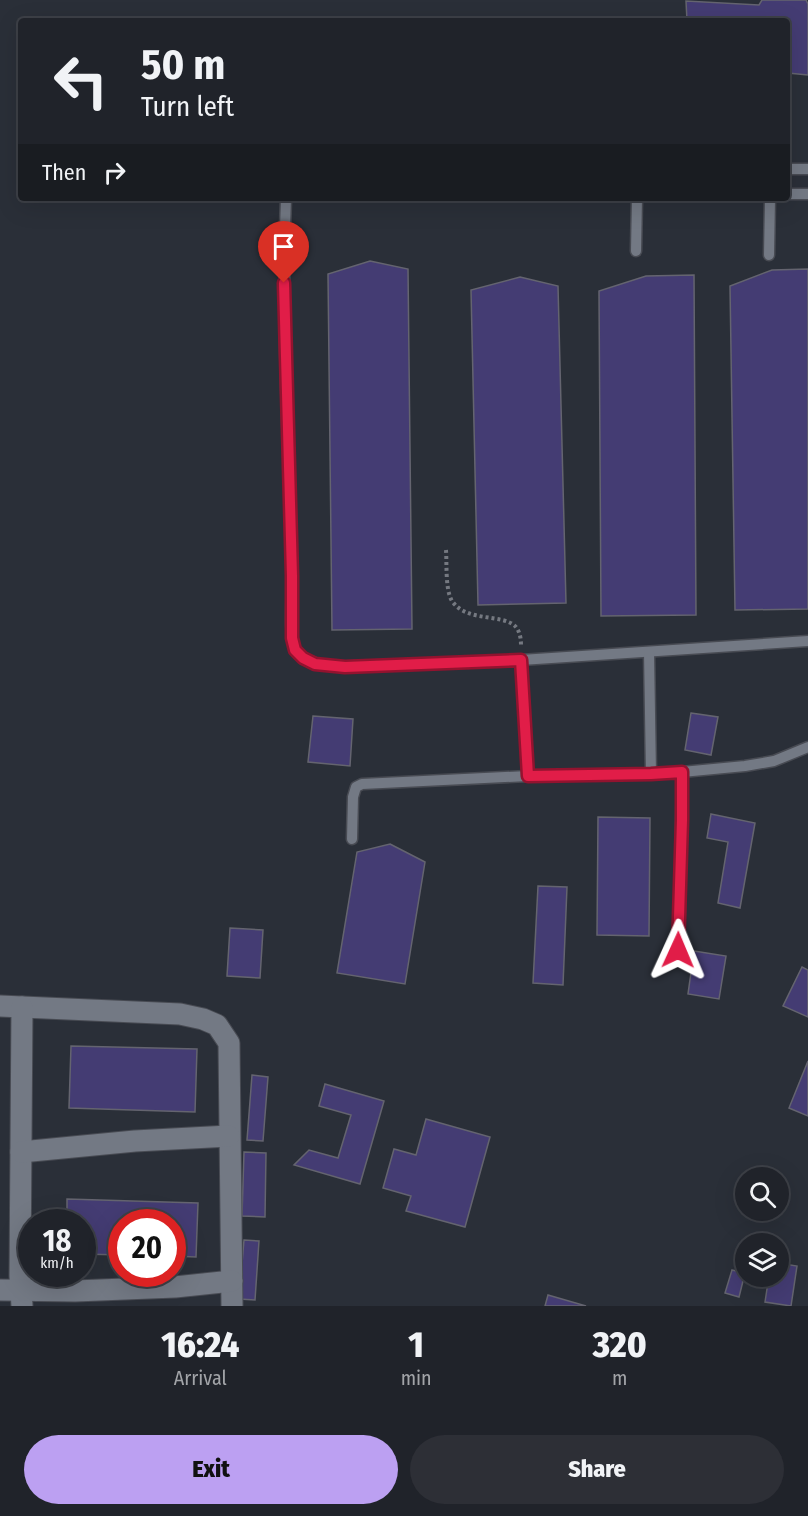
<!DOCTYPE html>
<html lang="en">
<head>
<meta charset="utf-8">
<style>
  :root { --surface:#20232a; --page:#2d2f36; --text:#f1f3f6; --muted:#a2a4a8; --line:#3d4047; --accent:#bca0f2 }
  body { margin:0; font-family:"Fira Sans Condensed",sans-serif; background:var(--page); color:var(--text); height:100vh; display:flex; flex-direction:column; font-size:22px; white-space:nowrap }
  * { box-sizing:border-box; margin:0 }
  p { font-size:20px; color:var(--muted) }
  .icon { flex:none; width:33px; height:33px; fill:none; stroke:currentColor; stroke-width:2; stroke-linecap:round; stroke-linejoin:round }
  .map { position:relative; height:1306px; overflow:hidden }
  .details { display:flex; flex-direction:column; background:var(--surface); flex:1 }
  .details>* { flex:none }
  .top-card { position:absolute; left:18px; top:18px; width:772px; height:183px; border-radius:6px; box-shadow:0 6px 24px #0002,0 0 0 2px var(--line); background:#20232a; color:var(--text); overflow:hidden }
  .buttons { position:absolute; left:735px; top:1167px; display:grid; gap:12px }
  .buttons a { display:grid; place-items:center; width:54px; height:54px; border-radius:50%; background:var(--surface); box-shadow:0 6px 24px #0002,0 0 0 2px var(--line); font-size:30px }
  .speed { position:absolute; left:18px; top:1209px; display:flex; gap:12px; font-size:30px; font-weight:700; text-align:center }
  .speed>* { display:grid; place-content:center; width:78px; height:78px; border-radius:50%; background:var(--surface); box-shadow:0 6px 24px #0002,0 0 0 2px var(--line); line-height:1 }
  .speed small { font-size:15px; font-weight:400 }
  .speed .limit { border:9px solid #d22; background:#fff; color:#111 }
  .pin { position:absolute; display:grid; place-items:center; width:51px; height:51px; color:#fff; margin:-62px -26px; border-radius:50% 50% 50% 0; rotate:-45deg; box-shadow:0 0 6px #0007 }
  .pin .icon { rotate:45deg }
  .me { position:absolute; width:66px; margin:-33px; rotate:1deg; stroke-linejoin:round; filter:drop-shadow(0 0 4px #0008) }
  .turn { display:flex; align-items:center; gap:21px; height:126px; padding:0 24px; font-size:27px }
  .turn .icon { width:78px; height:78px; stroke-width:2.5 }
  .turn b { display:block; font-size:42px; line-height:51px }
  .then { display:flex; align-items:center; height:57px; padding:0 24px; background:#0003; gap:12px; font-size:22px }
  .eta { display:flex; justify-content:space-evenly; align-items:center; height:102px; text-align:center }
  .eta b { font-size:36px; font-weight:800; line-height:42px }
  .primary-button { display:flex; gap:12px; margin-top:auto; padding:12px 24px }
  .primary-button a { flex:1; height:69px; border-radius:36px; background:var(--accent); color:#111; font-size:24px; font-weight:800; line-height:69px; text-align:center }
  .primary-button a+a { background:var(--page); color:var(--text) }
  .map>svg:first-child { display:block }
</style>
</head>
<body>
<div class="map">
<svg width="808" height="1306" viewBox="0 0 808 1306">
  <rect width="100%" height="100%" fill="#2a2f38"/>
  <g fill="#443c73" stroke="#64646f" stroke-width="1.5">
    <path d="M762,0H806L808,4V75L788,73V21H687L686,1L759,5Z"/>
    <path d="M370,261L408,269L412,629L332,630L328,274Z"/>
    <path d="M808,269V609L735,610L730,286L772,270Z"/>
    <path d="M694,275L696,615L601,616L599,291L646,276Z"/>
    <path d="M520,277L558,286L566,603L478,605L471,290Z"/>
    <path d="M691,713L718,717L711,755L685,750Z"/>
    <path d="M313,716L353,719L350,766L308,762Z"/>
    <path d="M711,814L755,823L740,908L718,903L728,842L707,838Z"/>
    <path d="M598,817L650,818L649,936L597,935Z"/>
    <path d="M390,844L425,862L405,984L337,973L357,852Z"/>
    <path d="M538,886L567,887L563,985L533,983Z"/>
    <path d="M230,928L263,930L260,978L227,976Z"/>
    <path d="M694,951L726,956L719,999L688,994Z"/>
    <path d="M802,967L808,970V1017L783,1006Z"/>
    <path d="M71,1046L197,1049L195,1112L69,1108Z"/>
    <path d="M808,1061V1116L789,1108Z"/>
    <path d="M252,1075L268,1077L263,1141L247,1140Z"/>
    <path d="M325,1084L384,1101L360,1184L294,1165L309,1150L338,1158L351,1115L319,1106Z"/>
    <path d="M426,1119L490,1137L465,1227L406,1211L411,1196L383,1188L394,1149L416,1155Z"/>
    <path d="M244,1152L266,1153L265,1217L242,1216Z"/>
    <path d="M67,1199L198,1203L196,1257L172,1256V1222H122V1255L82,1254V1222H67Z"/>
    <path d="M244,1240L259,1241L255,1300L239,1299Z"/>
    <path d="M778,1263L797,1266L791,1306L765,1302L769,1276H778Z"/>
    <path d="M732,1270L745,1273L739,1297L725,1293Z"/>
    <path d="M548,1295L586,1306H545Z"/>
  </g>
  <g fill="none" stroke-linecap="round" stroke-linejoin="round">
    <g stroke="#484b53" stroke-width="13">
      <g id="service">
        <path d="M788,169H808"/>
        <path d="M788,194H808"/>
        <path d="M286,198C281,321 289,445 292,568C293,584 288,638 295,649C306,669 344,667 363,666L521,660L808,641"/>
        <path d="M636,251L637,198"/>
        <path d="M769,255L770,198"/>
        <path d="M649,652L651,774"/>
        <path d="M521,660L528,776"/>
        <path d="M352,839L353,797L356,787L362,784L528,776L651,774L682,772L745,766L774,761L808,747"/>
        <path d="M679,950L682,772"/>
      </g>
    </g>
    <g stroke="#484b53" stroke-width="23">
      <g id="minor">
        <path d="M0,1006L180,1014L203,1019L217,1025L229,1043L232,1306"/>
        <path d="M22,1007L20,1276L22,1306"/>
        <path d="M21,1152L135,1141L229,1136"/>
        <path d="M0,1290L75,1291L175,1287L232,1281"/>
      </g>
    </g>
    <path stroke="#757981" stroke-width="4" stroke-dasharray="3 3" stroke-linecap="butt" d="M446,550C447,564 445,589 452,601C467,623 503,613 516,627C520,632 521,639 521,645"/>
    <use href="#service" stroke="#737984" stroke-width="10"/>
    <use href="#minor" stroke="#737984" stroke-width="21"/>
  </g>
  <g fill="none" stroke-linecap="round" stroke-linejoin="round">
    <g stroke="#92132f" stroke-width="15">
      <path id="route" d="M284,283L292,576V638L295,650L303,658L315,664L345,667L521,660L528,776L651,774L682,772V820L678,950"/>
    </g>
    <use href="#route" stroke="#e11d48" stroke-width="10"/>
  </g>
</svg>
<div class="buttons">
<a><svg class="icon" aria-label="search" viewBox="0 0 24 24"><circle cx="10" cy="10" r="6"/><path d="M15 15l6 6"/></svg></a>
<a><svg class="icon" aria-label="layers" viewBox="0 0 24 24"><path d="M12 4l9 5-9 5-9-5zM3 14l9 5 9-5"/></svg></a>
</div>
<div class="speed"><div>18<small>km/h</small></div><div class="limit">20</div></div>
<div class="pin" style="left:284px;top:283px;background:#d93025"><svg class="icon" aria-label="arrive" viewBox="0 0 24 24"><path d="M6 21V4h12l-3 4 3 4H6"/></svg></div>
<svg class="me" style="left:678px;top:950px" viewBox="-20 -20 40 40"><path d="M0-17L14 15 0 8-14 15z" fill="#e11d48" stroke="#fff" stroke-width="4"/></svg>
<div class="top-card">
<div class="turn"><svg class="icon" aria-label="left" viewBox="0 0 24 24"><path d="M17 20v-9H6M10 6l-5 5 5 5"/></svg><div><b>50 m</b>Turn left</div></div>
<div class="then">Then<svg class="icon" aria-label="right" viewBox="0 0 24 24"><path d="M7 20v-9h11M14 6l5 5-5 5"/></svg></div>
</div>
</div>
<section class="details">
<div class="eta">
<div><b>16:24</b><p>Arrival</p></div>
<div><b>1</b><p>min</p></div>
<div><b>320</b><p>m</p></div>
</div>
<div class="primary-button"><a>Exit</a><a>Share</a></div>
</section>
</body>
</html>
